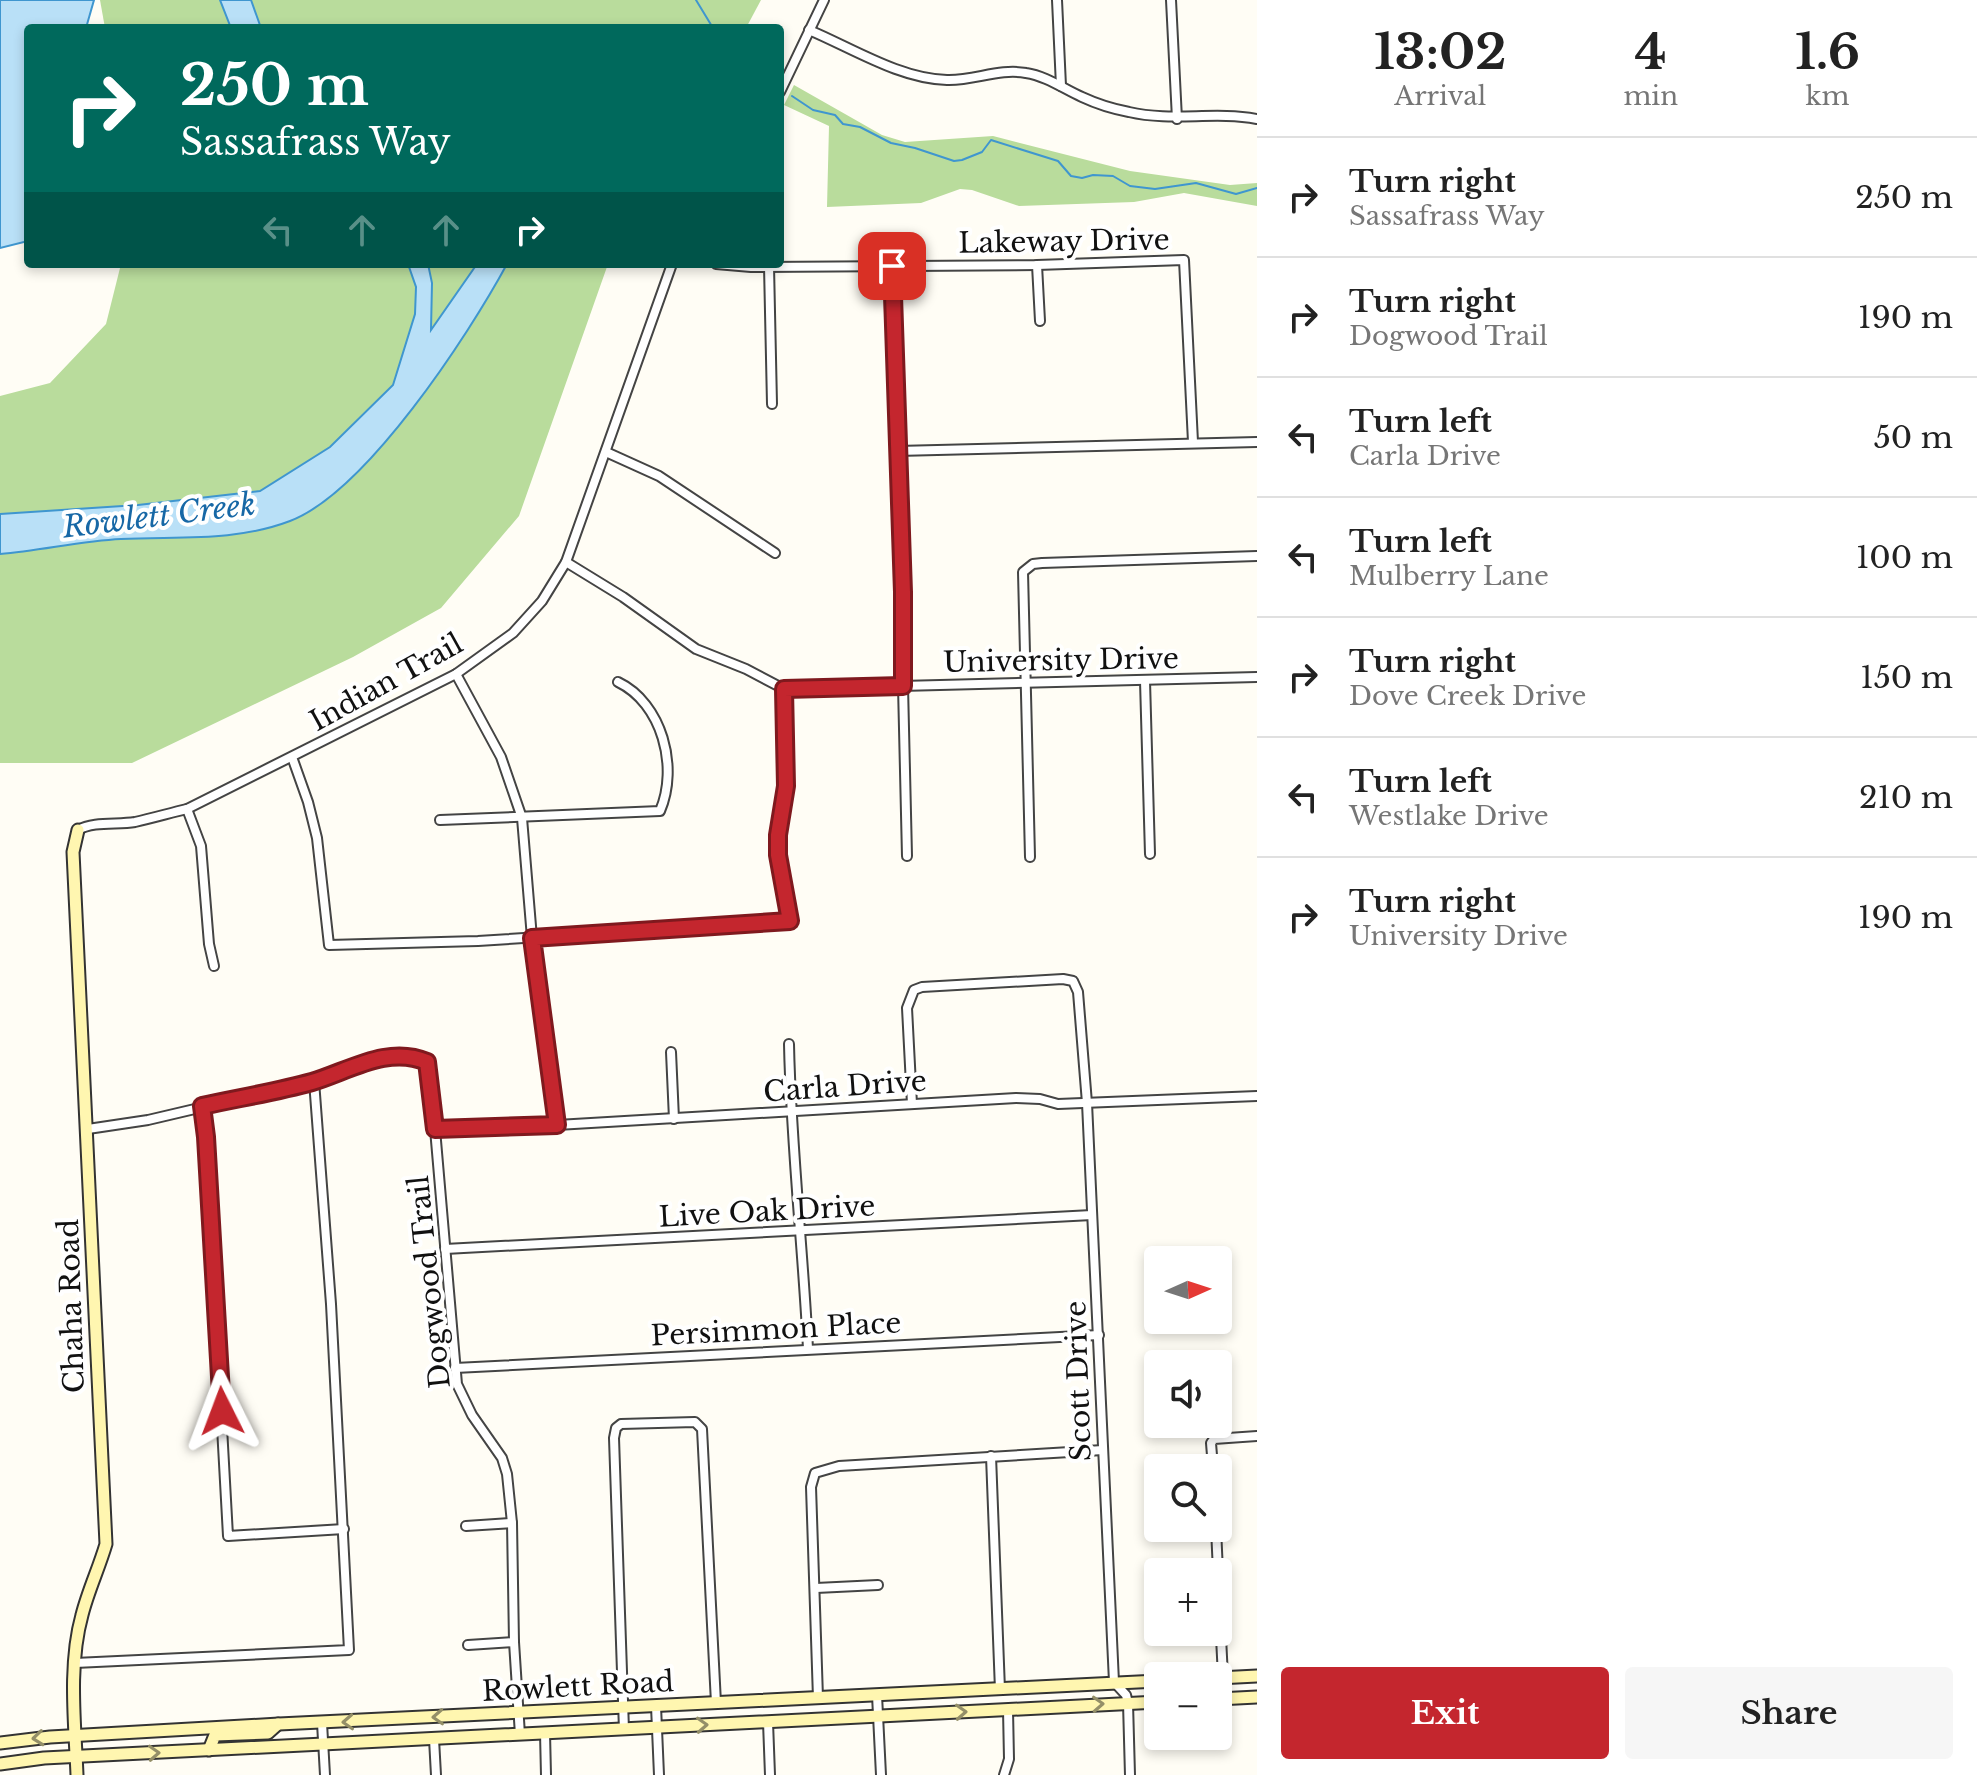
<!DOCTYPE html>
<html lang="en">
<head>
<meta charset="utf-8">
<style>
  :root { --surface:#fff; --page:#f6f6f6; --text:#222; --muted:#767676; --line:#e0e0e0; --accent:#c4262e }
  body { margin:0; font-family:"Libre Baskerville",serif; background:var(--page); color:var(--text); height:100vh; display:flex; flex-direction:column; font-size:30px; white-space:nowrap }
  * { box-sizing:border-box; margin:0 }
  p { font-size:26px; color:var(--muted) }
  .icon { flex:none; width:44px; height:44px; fill:none; stroke:currentColor; stroke-width:2; stroke-linecap:round; stroke-linejoin:round }
  .map { position:relative; flex:1; overflow:hidden }
  .details { display:flex; flex-direction:column; background:var(--surface); width:720px }
  .details>* { flex:none }
  .banner { position:absolute; left:24px; top:24px; width:760px; height:244px; border-radius:8px; box-shadow:0 4px 12px #0003; background:#00695c; color:#fff; overflow:hidden }
  .needle { width:52px; rotate:87deg }
  .fabs { position:absolute; left:1144px; top:1246px; display:grid; gap:16px }
  .fabs a { display:grid; place-items:center; width:88px; height:88px; border-radius:8px; background:var(--surface); box-shadow:0 4px 12px #0003; font-size:40px }
  .pin { position:absolute; display:grid; place-items:center; width:68px; height:68px; color:#fff; margin:-34px; border-radius:16px; box-shadow:0 4px 12px #0006 }
  .me { position:absolute; width:88px; margin:-44px; rotate:357deg; stroke-linejoin:round; filter:drop-shadow(0 0 6px #0008) }
  .turn { display:flex; align-items:center; gap:28px; height:168px; padding:0 24px; font-size:36px }
  .turn .icon { width:104px; height:104px; stroke-width:2.5 }
  .turn b { display:block; font-size:56px; line-height:68px }
  .lanes { display:flex; align-items:center; height:76px; padding:0 24px; background:#0003; justify-content:center; gap:40px; direction:ltr }
  .lanes .off { opacity:.35 }
  .eta { display:flex; justify-content:space-evenly; align-items:center; height:136px; text-align:center }
  .eta b { font-size:48px; font-weight:800; line-height:56px }
  .primary-button { display:flex; gap:16px; margin-top:auto; padding:16px 24px }
  .primary-button a { flex:1; height:92px; border-radius:8px; background:var(--accent); color:#fff; font-size:32px; font-weight:800; line-height:92px; text-align:center }
  .primary-button a+a { background:var(--page); color:var(--text) }
  ul { padding:0; list-style:none }
  li { display:flex; align-items:center; gap:24px; height:120px; padding:0 24px; border-top:2px solid var(--line) }
  li div { flex:1 }
  li b { display:block; font-size:30px }
  li em { font-style:normal }
  main { display:flex; flex:1; min-height:0 }
  .map>svg:first-child { display:block }
</style>
</head>
<body>
<main>
<div class="map">
<svg width="1257" height="1775" viewBox="0 0 1257 1775">
  <rect width="100%" height="100%" fill="#fffdf5"/>
  <g fill="#b9dc9c">
    <path d="M100,0H761L746,28H105Z"/>
    <path d="M794,85L882,135L905,142L993,136L1130,171L1230,185L1257,183V206L1184,193L1134,202L1019,206L972,190L960,189L921,203L827,207L829,126L784,105Z"/>
    <path d="M121,264H608L519,516L441,608L353,657L132,763H0V396L50,383L106,324Z"/>
  </g>
  <g fill="#b9e0f7" stroke="#3f96cf" stroke-width="2">
    <path d="M0,0H94L86,28H28V241L0,248Z"/>
    <path d="M220,0H251L261,28H231Z"/>
    <path d="M408,264H428L432,283L431,330L477,264H507C468,336 366,492 290,521C235,542 178,536 121,539C80,541 40,551 0,554V514L138,505L260,491L330,447L393,385L415,314L416,287Z"/>
  </g>
  <g fill="none" stroke-linecap="round" stroke-linejoin="round">
    <g stroke="#3f96cf" stroke-width="2">
      <path d="M696,0L713,28"/>
      <path d="M792,96L813,110L835,115L843,124L860,127L891,143L915,148L954,161L962,160L982,152L991,140L1058,161L1071,176L1082,178L1093,175L1113,176L1130,186L1155,189L1196,183L1236,194L1257,188"/>
    </g>
    <g stroke="#444" stroke-width="12">
      <g id="street">
        <path d="M1057,0L1061,86"/>
        <path d="M1171,0L1177,119"/>
        <path d="M809,30C852,48 900,79 947,80C974,81 999,68 1026,73C1046,76 1064,89 1082,97C1097,104 1113,109 1129,112C1172,122 1214,111 1257,119"/>
        <path d="M780,92L824,0"/>
        <path d="M716,264L751,267L1037,265L1184,260L1193,442"/>
        <path d="M1037,265L1040,321"/>
        <path d="M769,266L772,404"/>
        <path d="M892,266L903,592V686L907,856"/>
        <path d="M897,451L1257,442"/>
        <path d="M606,452L659,476L775,553"/>
        <path d="M566,562L623,597L696,649L746,669L784,689L1257,677"/>
        <path d="M456,674L501,757L522,818L532,938L557,1125"/>
        <path d="M1145,681L1150,854"/>
        <path d="M292,757L308,802L317,838L329,945L478,941L790,921L778,855V835L786,786L784,689"/>
        <path d="M187,809L201,846L209,944L214,966"/>
        <path d="M440,820L660,811C679,767 662,703 618,682"/>
        <path d="M78,830C94,821 117,825 135,822C153,818 170,813 187,809L456,674L513,633L542,601L566,562L672,264"/>
        <path d="M1030,857L1023,572L1033,564L1042,563L1257,556"/>
        <path d="M789,1044C791,1146 803,1247 808,1349"/>
        <path d="M671,1052L674,1119"/>
        <path d="M912,1104L907,1008L914,990L922,987L1063,979L1073,981L1078,992L1087,1103L1114,1682L1126,1695L1128,1703L1130,1775"/>
        <path d="M202,1106L206,1137L228,1536L344,1529"/>
        <path d="M88,1129L148,1120L314,1081L372,1060L399,1057L418,1058L427,1062L435,1129L457,1384L472,1415L502,1458L507,1474L512,1523L514,1642L520,1735"/>
        <path d="M435,1129L557,1125L1016,1098L1040,1099L1058,1104L1257,1096"/>
        <path d="M445,1249L1092,1215"/>
        <path d="M455,1368L1099,1335"/>
        <path d="M991,1456L1000,1690"/>
        <path d="M1213,1468L1211,1443L1214,1439L1257,1436"/>
        <path d="M466,1526L512,1523"/>
        <path d="M1216,1528L1218,1572"/>
        <path d="M1218,1577L1223,1677"/>
        <path d="M816,1588L878,1585"/>
        <path d="M468,1645L514,1642"/>
        <path d="M75,1663L349,1650L331,1304L314,1081"/>
        <path d="M877,1695L881,1775"/>
        <path d="M818,1698L811,1487L815,1473L839,1466L1103,1450"/>
        <path d="M656,1706L659,1775"/>
        <path d="M768,1722L770,1775"/>
        <path d="M322,1723L325,1775"/>
        <path d="M624,1730L614,1438L616,1428L621,1424L695,1422L702,1429L716,1703"/>
        <path d="M545,1733L546,1775"/>
        <path d="M434,1739L436,1775"/>
        <path d="M1004,1775L1009,1759L1008,1710"/>
      </g>
    </g>
    <g stroke="#333" stroke-width="15">
      <g id="secondary">
        <path d="M1218,1678L1257,1676"/>
        <path d="M1218,1699L1257,1697"/>
        <path d="M0,1743L50,1737L279,1724L1158,1681"/>
        <path d="M209,1750L215,1735L268,1733L278,1724"/>
        <path d="M0,1764L44,1758L1158,1702"/>
        <path d="M77,1775C75,1724 68,1665 82,1615C88,1591 99,1568 106,1544L73,852L78,830"/>
      </g>
    </g>
    <use href="#street" stroke="#fff" stroke-width="8"/>
    <use href="#secondary" stroke="#fff6b0" stroke-width="11"/>
  </g>
  <defs><path id="oneway-chevron" d="M-2-3.5L2.5 0L-2 3.5" fill="none" stroke-width="1.6" stroke-linecap="round" stroke-linejoin="round" transform="scale(2)"/></defs>
  <g stroke="#948f68">
    <use href="#oneway-chevron" transform="translate(1098 1704) rotate(-3)"/>
    <use href="#oneway-chevron" transform="translate(961 1712) rotate(-3)"/>
    <use href="#oneway-chevron" transform="translate(438 1717) rotate(177)"/>
    <use href="#oneway-chevron" transform="translate(348 1722) rotate(177)"/>
    <use href="#oneway-chevron" transform="translate(702 1725) rotate(-3)"/>
    <use href="#oneway-chevron" transform="translate(38 1738) rotate(174)"/>
    <use href="#oneway-chevron" transform="translate(154 1753) rotate(-3)"/>
  </g>
  <g fill="none" stroke-linecap="round" stroke-linejoin="round">
    <g stroke="#7f191e" stroke-width="20">
      <path id="route" d="M222,1411L206,1137L202,1106C238,1098 276,1092 312,1082C349,1071 388,1045 427,1062L435,1129L557,1125L532,938L790,921L778,855V835L786,786L784,689L903,686V592L892,266"/>
    </g>
    <use href="#route" stroke="#c4262e" stroke-width="14"/>
  </g>
  <g text-anchor="middle" stroke-width="8" stroke-linejoin="round" paint-order="stroke">
    <g font-size="28" fill="#111" stroke="#fff">
      <text transform="translate(1064 241) rotate(-1)" y="10">Lakeway Drive</text>
      <text transform="translate(1061 660) rotate(-1)" y="10">University Drive</text>
      <text transform="translate(386 682) rotate(-29)" y="10">Indian Trail</text>
      <text transform="translate(845 1086) rotate(-4)" y="10">Carla Drive</text>
      <text transform="translate(767 1211) rotate(-3)" y="10">Live Oak Drive</text>
      <text transform="translate(429 1282) rotate(-96)" y="10">Dogwood Trail</text>
      <text transform="translate(71 1306) rotate(-92)" y="10">Chaha Road</text>
      <text transform="translate(776 1329) rotate(-3)" y="10">Persimmon Place</text>
      <text transform="translate(1078 1381) rotate(-92)" y="10">Scott Drive</text>
      <text transform="translate(578 1686) rotate(-3)" y="10">Rowlett Road</text>
    </g>
    <g font-size="30" font-style="italic" fill="#1768a6" stroke="#fff">
      <text transform="translate(159 516) rotate(-7)" y="10">Rowlett Creek</text>
    </g>
  </g>
</svg>
<div class="fabs">
<a><svg class="needle" viewBox="-14 -14 28 28"><path d="M0-13l5 13h-10z" fill="#e53935"/><path d="M0 13l5-13h-10z" fill="#767676"/></svg></a>
<a><svg class="icon" aria-label="sound" viewBox="0 0 24 24"><path d="M4 9h4l5-4v14l-5-4H4zM17 9q2 3 0 6"/></svg></a>
<a><svg class="icon" aria-label="search" viewBox="0 0 24 24"><circle cx="10" cy="10" r="6"/><path d="M15 15l6 6"/></svg></a>
<a>+</a>
<a>−</a>
</div>
<div class="pin" style="left:892px;top:266px;background:#d93025"><svg class="icon" aria-label="arrive" viewBox="0 0 24 24"><path d="M6 21V4h12l-3 4 3 4H6"/></svg></div>
<svg class="me" style="left:222px;top:1411px" viewBox="-20 -20 40 40"><path d="M0-17L14 15 0 8-14 15z" fill="#c4262e" stroke="#fff" stroke-width="4"/></svg>
<div class="banner">
<div class="turn"><svg class="icon" aria-label="right" viewBox="0 0 24 24"><path d="M7 20v-9h11M14 6l5 5-5 5"/></svg><div><b>250 m</b>Sassafrass Way</div></div>
<div class="lanes"><svg class="icon off" aria-label="left" viewBox="0 0 24 24"><path d="M17 20v-9H6M10 6l-5 5 5 5"/></svg><svg class="icon off" aria-label="ahead" viewBox="0 0 24 24"><path d="M12 20V5M6 11l6-6 6 6"/></svg><svg class="icon off" aria-label="ahead" viewBox="0 0 24 24"><path d="M12 20V5M6 11l6-6 6 6"/></svg><svg class="icon" aria-label="right" viewBox="0 0 24 24"><path d="M7 20v-9h11M14 6l5 5-5 5"/></svg></div>
</div>
</div>
<section class="details">
<div class="eta">
<div><b>13:02</b><p>Arrival</p></div>
<div><b>4</b><p>min</p></div>
<div><b>1.6</b><p>km</p></div>
</div>
<ul>
<li><svg class="icon" aria-label="right" viewBox="0 0 24 24"><path d="M7 20v-9h11M14 6l5 5-5 5"/></svg><div><b>Turn right</b><p>Sassafrass Way</p></div><em>250 m</em></li>
<li><svg class="icon" aria-label="right" viewBox="0 0 24 24"><path d="M7 20v-9h11M14 6l5 5-5 5"/></svg><div><b>Turn right</b><p>Dogwood Trail</p></div><em>190 m</em></li>
<li><svg class="icon" aria-label="left" viewBox="0 0 24 24"><path d="M17 20v-9H6M10 6l-5 5 5 5"/></svg><div><b>Turn left</b><p>Carla Drive</p></div><em>50 m</em></li>
<li><svg class="icon" aria-label="left" viewBox="0 0 24 24"><path d="M17 20v-9H6M10 6l-5 5 5 5"/></svg><div><b>Turn left</b><p>Mulberry Lane</p></div><em>100 m</em></li>
<li><svg class="icon" aria-label="right" viewBox="0 0 24 24"><path d="M7 20v-9h11M14 6l5 5-5 5"/></svg><div><b>Turn right</b><p>Dove Creek Drive</p></div><em>150 m</em></li>
<li><svg class="icon" aria-label="left" viewBox="0 0 24 24"><path d="M17 20v-9H6M10 6l-5 5 5 5"/></svg><div><b>Turn left</b><p>Westlake Drive</p></div><em>210 m</em></li>
<li><svg class="icon" aria-label="right" viewBox="0 0 24 24"><path d="M7 20v-9h11M14 6l5 5-5 5"/></svg><div><b>Turn right</b><p>University Drive</p></div><em>190 m</em></li>
</ul>
<div class="primary-button"><a>Exit</a><a>Share</a></div>
</section>
</main>
</body>
</html>
